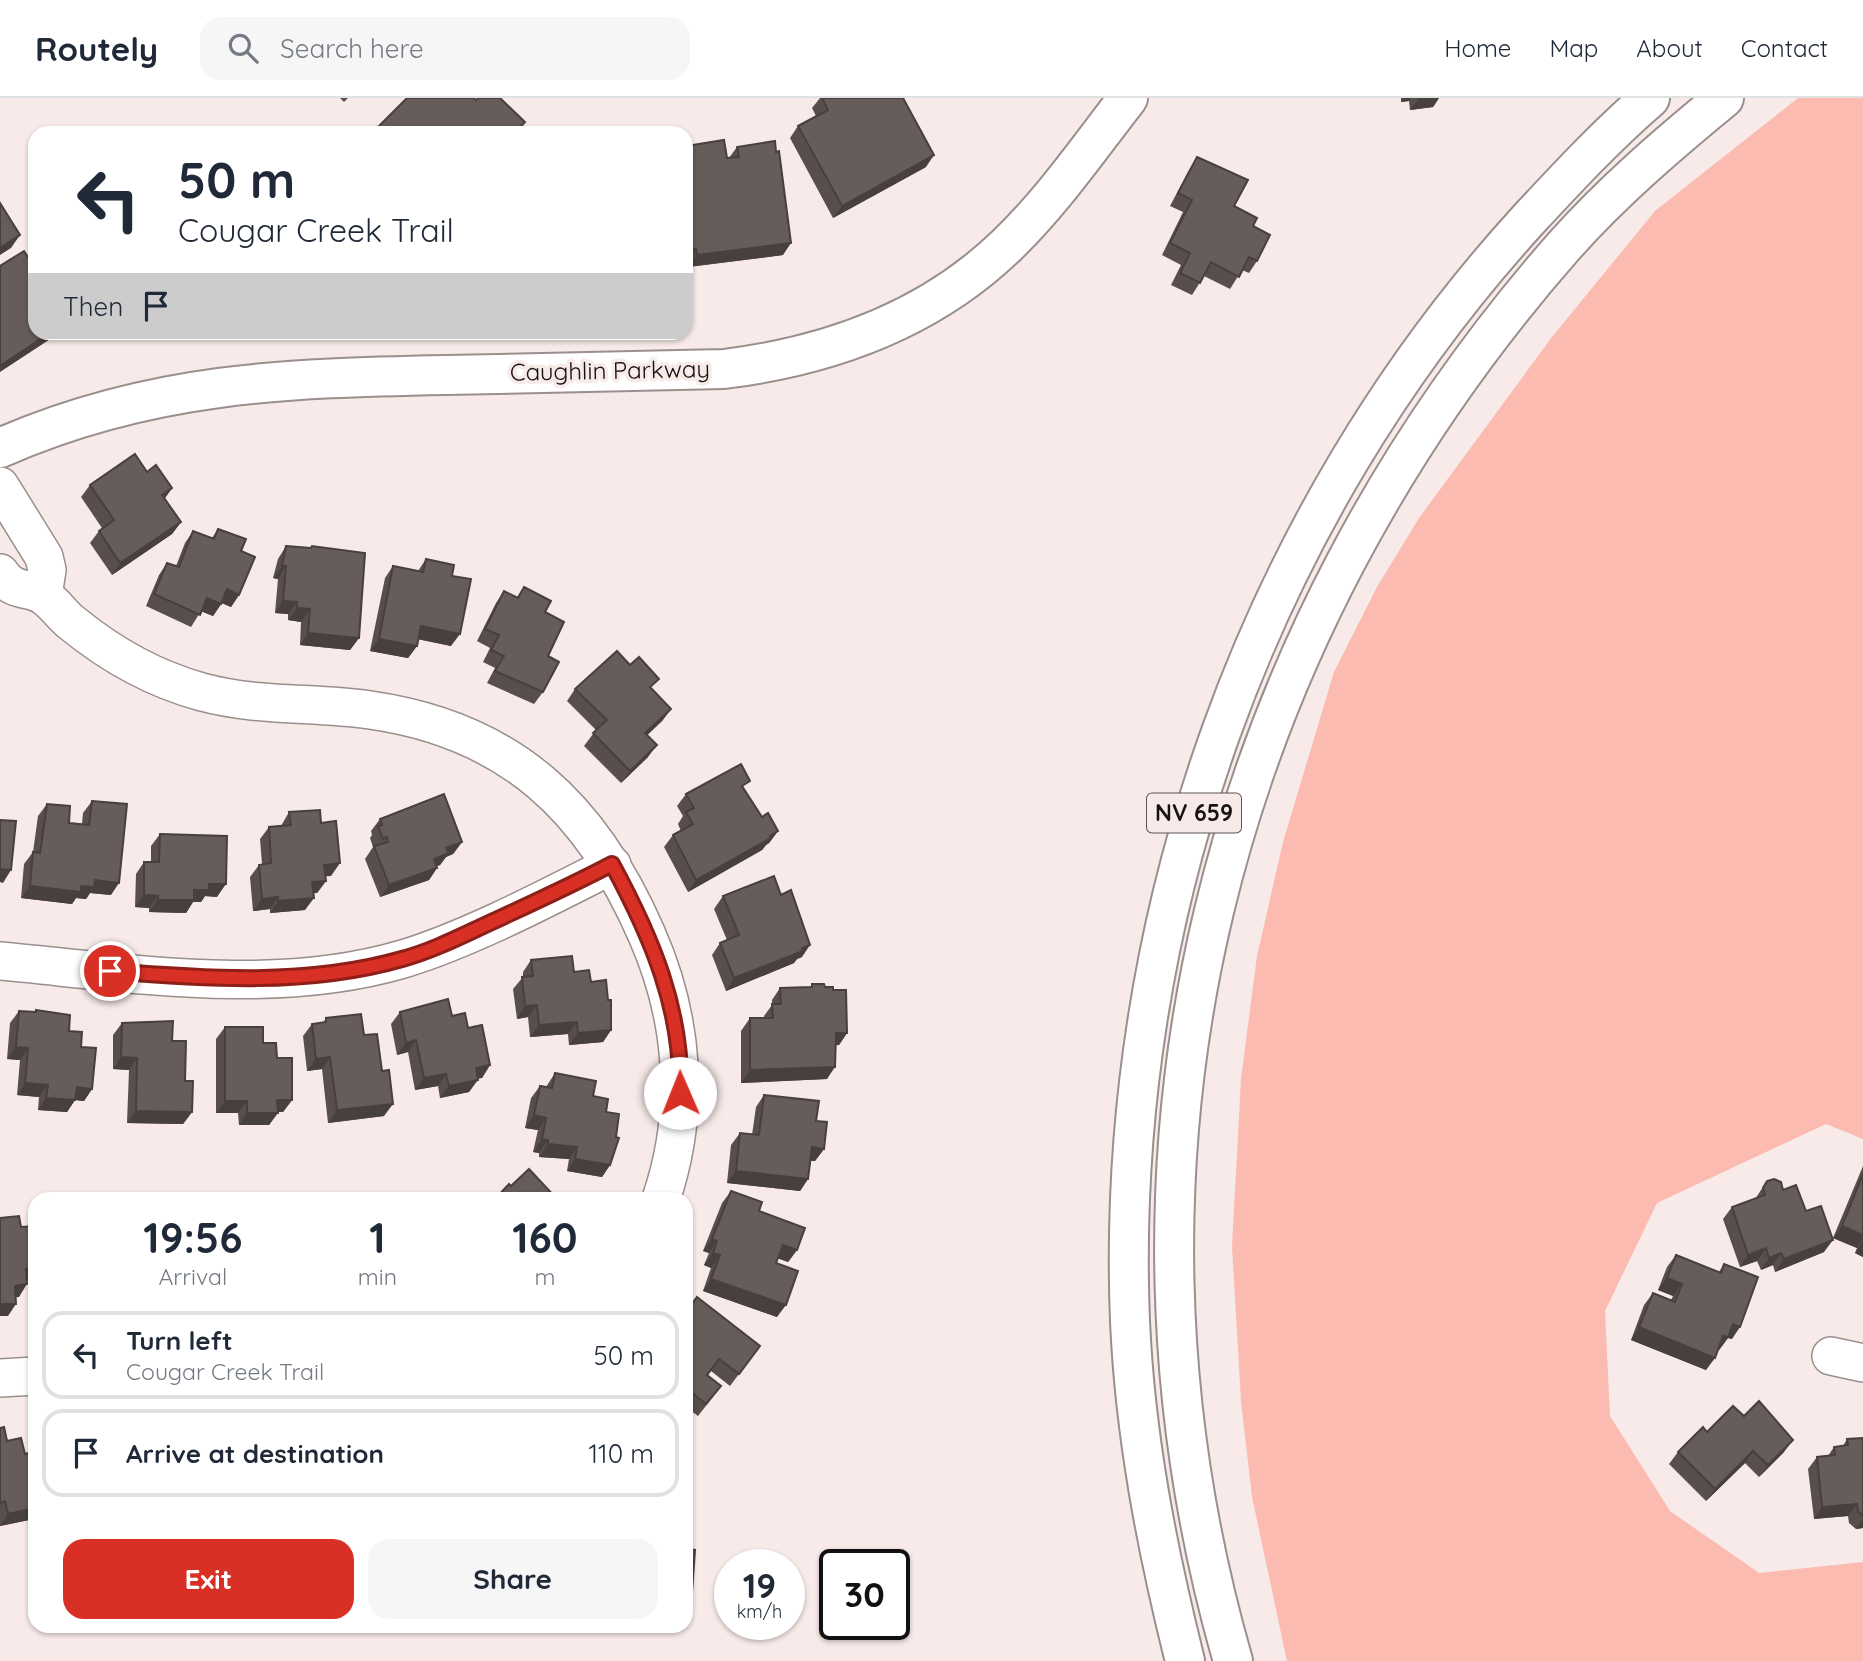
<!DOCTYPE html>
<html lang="en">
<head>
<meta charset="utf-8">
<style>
  :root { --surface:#fff; --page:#f6f6f7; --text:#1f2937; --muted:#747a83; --line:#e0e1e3; --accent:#d93025 }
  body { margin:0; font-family:Quicksand,sans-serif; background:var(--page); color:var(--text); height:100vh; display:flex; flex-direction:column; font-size:26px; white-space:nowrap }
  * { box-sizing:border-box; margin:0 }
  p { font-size:23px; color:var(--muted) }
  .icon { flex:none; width:38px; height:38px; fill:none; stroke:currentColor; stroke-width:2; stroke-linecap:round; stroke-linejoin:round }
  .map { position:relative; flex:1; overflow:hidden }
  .side { position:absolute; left:28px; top:1094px; width:665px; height:441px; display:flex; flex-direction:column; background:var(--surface); border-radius:21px; box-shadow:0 2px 5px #0004 }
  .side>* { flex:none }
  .hud { position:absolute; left:28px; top:28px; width:665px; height:214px; border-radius:21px; box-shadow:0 2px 5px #0004; background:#fff; color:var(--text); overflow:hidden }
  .speed { position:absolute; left:714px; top:1451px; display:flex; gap:14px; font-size:35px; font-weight:700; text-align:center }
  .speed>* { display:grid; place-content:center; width:91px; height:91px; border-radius:50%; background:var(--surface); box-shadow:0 2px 5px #0004; line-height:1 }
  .speed small { font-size:18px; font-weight:400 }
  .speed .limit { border:4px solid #111; border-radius:10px; background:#fff; color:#111 }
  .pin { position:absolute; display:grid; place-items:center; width:60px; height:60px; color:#fff; margin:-30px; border:4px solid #fff; border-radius:50%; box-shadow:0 2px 7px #0007 }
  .me { position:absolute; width:77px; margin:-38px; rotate:359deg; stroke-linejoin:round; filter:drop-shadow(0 0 5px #0008) }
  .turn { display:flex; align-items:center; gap:24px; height:147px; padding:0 35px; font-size:32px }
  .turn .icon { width:91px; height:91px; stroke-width:2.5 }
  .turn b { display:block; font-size:49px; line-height:60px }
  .then { display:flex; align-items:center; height:66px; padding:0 35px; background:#0003; gap:14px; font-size:26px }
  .eta { display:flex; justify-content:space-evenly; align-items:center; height:119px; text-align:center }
  .eta b { font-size:42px; font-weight:700; line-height:49px }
  .cta { display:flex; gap:14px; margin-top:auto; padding:14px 35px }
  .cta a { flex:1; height:80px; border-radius:21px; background:var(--accent); color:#fff; font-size:28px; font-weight:700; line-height:80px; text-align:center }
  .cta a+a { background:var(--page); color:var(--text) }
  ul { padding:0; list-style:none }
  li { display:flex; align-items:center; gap:21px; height:88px; margin:0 14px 10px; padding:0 21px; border:4px solid var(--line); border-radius:21px }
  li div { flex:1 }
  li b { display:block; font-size:26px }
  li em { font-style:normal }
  header { display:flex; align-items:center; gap:42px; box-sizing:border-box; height:98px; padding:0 35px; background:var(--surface); border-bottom:2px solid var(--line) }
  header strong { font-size:33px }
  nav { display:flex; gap:38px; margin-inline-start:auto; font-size:24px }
  .search { width:490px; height:63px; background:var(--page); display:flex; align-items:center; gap:18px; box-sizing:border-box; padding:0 24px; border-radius:21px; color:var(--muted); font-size:26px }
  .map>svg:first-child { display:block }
</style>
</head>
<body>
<header>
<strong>Routely</strong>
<div class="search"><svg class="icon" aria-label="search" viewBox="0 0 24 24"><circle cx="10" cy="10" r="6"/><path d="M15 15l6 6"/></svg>Search here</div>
<nav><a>Home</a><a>Map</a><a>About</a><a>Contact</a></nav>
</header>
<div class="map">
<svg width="1863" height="1563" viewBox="0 0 1863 1563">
  <rect width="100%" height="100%" fill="#f7eae8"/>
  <path fill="#fbbbb0" d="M1798,0H1863V1041L1826,1026L1657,1105L1605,1213L1610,1318L1670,1413L1759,1475L1863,1464V1563H1287L1252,1399L1241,1303L1232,1148L1241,981L1257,858L1283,744L1334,574L1377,489L1419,420L1552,239L1655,113Z"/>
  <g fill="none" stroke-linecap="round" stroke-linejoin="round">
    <g stroke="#9a8f8d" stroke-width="40">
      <g id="street">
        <path d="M0,388L44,459L47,472L43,497"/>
        <path d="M0,475C15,497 29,487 45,499C55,506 62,517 72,525C110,556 154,581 202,594C257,609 314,604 370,612C511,632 592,710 647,837C684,921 691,1013 661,1101"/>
        <path d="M0,863C131,875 274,899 403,861C469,841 549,799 612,767"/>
        <path d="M1831,1258L1863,1265"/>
        <path d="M0,1280L35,1278"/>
      </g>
    </g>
    <g stroke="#9a8f8d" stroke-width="42">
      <path id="secondary" d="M0,350C150,284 287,280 447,277C540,275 632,273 724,271C829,258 928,223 1006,148C1052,104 1089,50 1128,0"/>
    </g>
    <g stroke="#9a8f8d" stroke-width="42">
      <g id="primary">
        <path d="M1185,1563C1157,1451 1135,1338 1130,1223C1114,821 1257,419 1528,122C1567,80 1607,37 1650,0"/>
        <path d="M1233,1563C1087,1056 1218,542 1564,148C1612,94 1668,46 1724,0"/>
      </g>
    </g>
    <use href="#street" stroke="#fff" stroke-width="37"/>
    <use href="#secondary" stroke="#fff" stroke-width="38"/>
    <use href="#primary" stroke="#fff" stroke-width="38"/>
  </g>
  <g fill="#584f4d">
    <path d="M340,0H348L344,4Z"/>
    <path d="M820,0H903L926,69L833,120L790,40L798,28L816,18L812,10Z"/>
    <path d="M1401,0H1439L1433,9L1410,12L1409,3L1401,4Z"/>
    <path d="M686,48L727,60H729L737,49L783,157L688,169V163L686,164Z"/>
    <path d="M1197,59L1234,108L1253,128L1257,163L1249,175L1242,172L1230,191L1204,178L1192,197L1171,187L1181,167L1162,157L1183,114L1170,108L1189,72Z"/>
    <path d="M147,374L172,390L165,400L181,424L172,436L112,477L90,445L99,433L102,430L81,399L90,387Z"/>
    <path d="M218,431L241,453L239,497L231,509L222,505L213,518L201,513L191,529L146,508L159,477L167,465L176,468L185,445L193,433L212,440Z"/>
    <path d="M286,448L310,450L312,448L359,540L350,552L300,547L301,524L288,522V516L275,515L278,481L273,480L278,461Z"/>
    <path d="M426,461L452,478L451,548L418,541L417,548L408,560L370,553L385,480L393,468L418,473Z"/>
    <path d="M524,489L545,514L548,558L543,594L534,606L487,585L495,570L483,564L490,550L477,543L496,505L504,493L517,499Z"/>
    <path d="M575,591H652L671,611L662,623L647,637L648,659L621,685L584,648L596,632L567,603Z"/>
    <path d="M744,692L762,719L778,733L769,745L766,747L762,752L688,794L664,749L673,737L681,733L678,726L683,718L677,708L686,696Z"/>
    <path d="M92,703L111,797L90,795L86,801L76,800L72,806L21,800L24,766L33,754L38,718L47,706L69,725L82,726L83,715Z"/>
    <path d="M289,714L321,725L331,778H325L326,783L317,795H313L305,812L270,815V811L253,813L250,779L259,767L262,766L260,741L269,729L281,728Z"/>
    <path d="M380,721L462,744L453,756L446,759L440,767L437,768V770L429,782L380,799L365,761L373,749L370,740L372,737L371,733Z"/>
    <path d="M160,736L217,799L205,798L201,804H193L186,815L149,814V810L135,809L136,776L144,764H151V748Z"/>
    <path d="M781,797L802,859L797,861L794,865L726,893L712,857L720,845L727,842L714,811L723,798Z"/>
    <path d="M531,862L574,874L591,884L611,932L603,944L569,947L568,936L530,939L528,919L517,921L513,891L523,879V874Z"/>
    <path d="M812,886L825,889L833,892L847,935L839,947H836L827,981L741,985V933L750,920H764V918L772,907V902L780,890L810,889Z"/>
    <path d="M36,912L69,933L81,949L92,991L84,1003L75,1002L67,1014L38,1012L39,999L17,997L20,962L7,961L10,925L19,913L35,914Z"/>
    <path d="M400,914L452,918L468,930L490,967L482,980H478L469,994L440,1000L438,988L415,992L408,954L397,957L391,926Z"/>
    <path d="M326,920L364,937L384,1018L328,1025L322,971L307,973L303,938L312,926L323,925Z"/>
    <path d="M122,925L172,943L185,983L192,1014L183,1026L127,1025L129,972L113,971V937Z"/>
    <path d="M225,929L263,945L277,960L292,1002L283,1014H278L269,1027H239L238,1015H216V941Z"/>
    <path d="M555,975L593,998L606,1014L610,1067L602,1079L567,1073L569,1061L539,1059V1055L533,1054L538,1032L525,1030L531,1000L540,988L546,989Z"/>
    <path d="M764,997L816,1023L824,1051L815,1063H811L808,1081L800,1093L727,1085L731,1047L740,1035L752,1037L756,1009Z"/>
    <path d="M1863,1068V1159L1855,1155L1857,1150L1833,1140Z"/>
    <path d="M1767,1083L1783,1092L1806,1113L1824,1154L1775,1174L1773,1167L1761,1172L1757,1163L1740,1169L1723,1121L1732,1109L1755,1101Z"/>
    <path d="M731,1093L759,1113L797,1152L788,1164L778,1160L776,1165L777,1219L703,1193L711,1170L704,1167L709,1155L703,1153L722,1105Z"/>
    <path d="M1676,1157L1719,1174L1724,1166L1732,1241L1728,1240L1719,1252L1718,1251L1706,1272L1631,1242L1644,1207L1653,1195L1671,1202L1673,1198L1658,1192L1667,1169Z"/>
    <path d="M686,1214L760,1248L730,1288L711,1273L708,1277L712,1300L698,1318L686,1309Z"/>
    <path d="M0,1330L7,1343L29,1422L0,1428Z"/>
    <path d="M1707,1334L1784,1354L1759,1379L1745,1365L1706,1403L1669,1366L1678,1354Z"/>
    <path d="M1863,1340V1430L1856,1431L1849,1425L1848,1418L1814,1421L1808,1371L1817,1359L1828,1358L1834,1349L1843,1348L1847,1341Z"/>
  </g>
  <g fill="#47403f">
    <path d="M1404,0H1411L1409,3L1401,4Z"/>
    <path d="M1419,0H1439L1433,9L1410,12Z"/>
    <path d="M934,57L926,69L833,120L842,108Z"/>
    <path d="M20,137L11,150L0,157V150Z"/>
    <path d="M791,145L783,157L688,169L697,157Z"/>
    <path d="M696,151L688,163L686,164V156L688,152Z"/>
    <path d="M51,234H61L0,274V268Z"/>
    <path d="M172,390L163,403L162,397Z"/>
    <path d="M181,424L172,436L112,477L120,465Z"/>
    <path d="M282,468H286L278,481L273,480Z"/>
    <path d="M227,491L239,497L231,509L219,504Z"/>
    <path d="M207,500L221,506L213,518L198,512Z"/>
    <path d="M283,503L297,504L288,516L275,515Z"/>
    <path d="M297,510L310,511L301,524L288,522Z"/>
    <path d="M421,528L460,536L451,548L412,540Z"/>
    <path d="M308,535L359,540L350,552L300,547Z"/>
    <path d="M379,541L417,548L408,560L370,553Z"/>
    <path d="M671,611L662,623L637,647L645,635Z"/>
    <path d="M657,647L648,659L621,685L630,673Z"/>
    <path d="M778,733L769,745L766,747L762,752L688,794L696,782Z"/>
    <path d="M462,744L453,756L446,759L440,767L425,773L434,761L446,750Z"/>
    <path d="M340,765L331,778L316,779L324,767Z"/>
    <path d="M437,770L429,782L380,799L389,787Z"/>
    <path d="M0,771L11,772L3,785L0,784Z"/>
    <path d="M95,782L119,785L111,797L90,795L86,801L76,800L72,806L21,800L30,788H81Z"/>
    <path d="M326,783L317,795L304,796L312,784Z"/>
    <path d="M209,786H226L217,799L205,798L201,804H193L186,815L149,814L158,802L194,792Z"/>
    <path d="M144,797L158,798L149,810L135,809Z"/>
    <path d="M278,799L270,811L253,813L262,801Z"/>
    <path d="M314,800L305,812L270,815L278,803Z"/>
    <path d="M810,847L802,859L797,861L794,865L726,893L734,880Z"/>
    <path d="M537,907L528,919L517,921L525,908Z"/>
    <path d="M577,924L568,936L530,939L539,927Z"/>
    <path d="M611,932L603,944L569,947L578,935Z"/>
    <path d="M836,935H847L839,947L828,948Z"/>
    <path d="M416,942L408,954L397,957L406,945Z"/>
    <path d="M16,949L28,950L20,962L7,961Z"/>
    <path d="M121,959L137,960L129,972L113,971Z"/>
    <path d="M330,959L322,971L307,973L316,961Z"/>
    <path d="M490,967L482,980L467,983L476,970Z"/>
    <path d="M835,969L827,981L741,985L750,972Z"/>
    <path d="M446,976L438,988L415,992L424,980Z"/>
    <path d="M478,982L469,994L440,1000L449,988Z"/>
    <path d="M25,985L48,987L39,999L17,997Z"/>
    <path d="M77,989L92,991L84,1003L75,1002L67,1014L38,1012L46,1000Z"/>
    <path d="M277,1002H292L283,1014H269Z"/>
    <path d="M225,1003H247L238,1015H216Z"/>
    <path d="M393,1006L384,1018L328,1025L337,1012Z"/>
    <path d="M136,1013L192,1014L183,1026L127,1025Z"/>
    <path d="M247,1015H278L269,1027H239Z"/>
    <path d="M534,1017L546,1020L538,1032L525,1030Z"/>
    <path d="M542,1041L548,1042L539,1055L533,1054Z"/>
    <path d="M548,1046L577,1049L569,1061L539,1059Z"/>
    <path d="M812,1049L824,1051L815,1063L804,1062Z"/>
    <path d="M575,1061L610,1067L602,1079L567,1073Z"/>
    <path d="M736,1073L808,1081L800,1093L727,1085Z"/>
    <path d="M1842,1128L1863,1137V1141L1857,1150L1833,1140Z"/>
    <path d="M712,1141L717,1143L709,1155L703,1153Z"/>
    <path d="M1833,1142L1824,1154L1775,1174L1784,1161Z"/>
    <path d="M1863,1143V1159L1855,1155Z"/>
    <path d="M783,1147L797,1152L788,1164L774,1159Z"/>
    <path d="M1766,1150L1757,1163L1740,1169L1748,1157Z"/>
    <path d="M713,1155L720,1157L711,1170L704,1167Z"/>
    <path d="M1781,1155L1773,1167L1761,1172L1769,1160Z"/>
    <path d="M35,1170V1177L32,1182L18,1183L26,1171Z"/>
    <path d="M1667,1180L1682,1186L1673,1198L1658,1192Z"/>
    <path d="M711,1181L786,1207L777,1219L703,1193Z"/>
    <path d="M27,1186L19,1199L6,1200L15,1188Z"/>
    <path d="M0,1206H16L8,1218H0Z"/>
    <path d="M1733,1226L1740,1229L1732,1241L1728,1240L1719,1252L1714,1250Z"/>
    <path d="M1639,1229L1715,1260L1706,1272L1631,1242Z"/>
    <path d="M1793,1342L1784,1354L1759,1379L1768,1367Z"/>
    <path d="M1753,1353L1745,1365L1706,1403L1715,1391Z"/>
    <path d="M1857,1406L1848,1418L1814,1421L1822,1409Z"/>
    <path d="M35,1410V1413L29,1422L0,1428L8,1416Z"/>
    <path d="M1863,1421V1430L1856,1431Z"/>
  </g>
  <g fill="#665c5a" stroke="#47403f" stroke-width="2">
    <path d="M407,0H474L476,2L479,0H500L525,24L515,35H378L375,32Z"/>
    <path d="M822,0H903L934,57L842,108L798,28L828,12Z"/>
    <path d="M724,42L727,60L739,59L737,49L775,43L776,54L779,53L791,145L697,157L696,151L688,152L686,136V48Z"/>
    <path d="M1197,59L1248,82L1234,108L1257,120L1253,128L1270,137L1257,163L1249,159L1239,179L1211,164L1200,185L1180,175L1190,155L1170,145L1192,102L1178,95Z"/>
    <path d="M0,105L20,137L0,150Z"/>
    <path d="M24,153L35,170V234H51L0,268V168Z"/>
    <path d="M135,356L147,374L156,367L172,390L162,397L181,424L120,465L99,433L114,422L90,387Z"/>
    <path d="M218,431L246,441L241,453L255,459L239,497L227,491L221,506L207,500L200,517L154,496L167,465L179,469L193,433L214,441Z"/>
    <path d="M286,448L311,450L312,448L365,455L359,540L308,535L310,511L297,510V504L283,503L286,468H282Z"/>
    <path d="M426,461L454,467L452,478L471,481L460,536L421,528L417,548L379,541L393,468L423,474Z"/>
    <path d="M524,489L551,503L545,514L564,524L548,558L559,564L543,594L495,573L504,558L491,552L499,537L485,531L504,493L518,500Z"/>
    <path d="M617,553L630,567L639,559L659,581L650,589L671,611L645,635L657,647L630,673L593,635L607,622L575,591Z"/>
    <path d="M741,666L750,683L742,688L762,719L768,715L778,733L770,738L771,740L696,782L673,737L693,726L686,714L694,710L686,696Z"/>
    <path d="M444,696L462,744L446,750L449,755L434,761L437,770L389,787L374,748L388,744L387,739L383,741L378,728L382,727L380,721Z"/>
    <path d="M92,703L127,706L119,785L95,782L94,789L81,788V794L30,788L33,754L40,755L47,706L70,708L69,725L89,727Z"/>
    <path d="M320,712L321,725L336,723L340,765L324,767L326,783L312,784L314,800L278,803V799L262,801L259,767L271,765L269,729L291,727L289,714Z"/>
    <path d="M0,722L16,723L11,772L0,771Z"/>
    <path d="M160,736L227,738L226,786H209V792H194V802H158V798L144,797V764H159Z"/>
    <path d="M774,778L781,797L791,792L810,847L802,850L803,853L734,880L720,845L739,837L723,798Z"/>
    <path d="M572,858L574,874L589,872L591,884L606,882L608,902H611V932L578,935L577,924L539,927L537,907L525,908L522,879L533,878L531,862Z"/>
    <path d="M812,886H824L825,889H833V892H846L847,935H836L835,969L750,972V920H773L772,906H781L780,890L812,889Z"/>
    <path d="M448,901L452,918L465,915L468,930L482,927L490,967L476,970L478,982L449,988L446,976L424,980L416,942L406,945L400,914Z"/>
    <path d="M36,912L70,917L69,933L82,934L81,949L96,950L92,991L77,989L75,1002L46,1000L48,987L25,985L28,950L16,949L19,913L36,914Z"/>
    <path d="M361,916L364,937L377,936L382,973L389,972L393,1006L337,1012L330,959L316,961L312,926L326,924V920Z"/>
    <path d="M173,923L172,943H186L185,983H193L192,1014L136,1013L137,960L121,959L122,925Z"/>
    <path d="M225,929H263V945H276L277,960H292V1002H277L278,1015H247V1003H225Z"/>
    <path d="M555,975L596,983L593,998L608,1001L606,1014L619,1016L616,1039L619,1040L610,1067L575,1061L577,1049L548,1046V1042L542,1041L546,1020L534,1017L540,988L552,990Z"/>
    <path d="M764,997L819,1003L816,1023L827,1024L824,1051L812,1049L808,1081L736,1073L740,1035L759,1037Z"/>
    <path d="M529,1071L557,1101H495L509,1086L511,1088Z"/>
    <path d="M1863,1076V1137L1842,1128Z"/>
    <path d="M1774,1081L1781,1084L1783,1092L1796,1087L1806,1113L1821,1108L1833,1142L1784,1161L1781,1155L1769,1160L1766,1150L1748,1157L1732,1109L1765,1097L1763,1090L1767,1083Z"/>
    <path d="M731,1093L762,1104L759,1113L805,1130L797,1152L783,1147L776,1165L798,1173L786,1207L711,1181L720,1157L713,1155L717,1143L712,1141Z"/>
    <path d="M19,1118L21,1129L35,1128V1170L26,1171L27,1186L15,1188L16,1206H0V1120Z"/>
    <path d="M1676,1157L1721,1175L1724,1166L1758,1179L1740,1229L1733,1226L1728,1239L1723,1238L1715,1260L1639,1229L1653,1195L1675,1204L1682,1186L1667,1180Z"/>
    <path d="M697,1199L760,1248L739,1276L719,1261L707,1277L721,1288L706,1306L686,1290V1214Z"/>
    <path d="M1759,1303L1793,1342L1768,1367L1753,1353L1715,1391L1678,1354L1703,1329L1707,1334L1733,1308L1744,1318Z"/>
    <path d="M4,1329L7,1343L21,1340L25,1356L35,1353V1410L8,1416L5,1403L0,1405V1330Z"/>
    <path d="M1863,1340V1418L1858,1413L1857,1406L1822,1409L1817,1359L1835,1357L1834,1349L1848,1347L1847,1341Z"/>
    <path d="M686,1451L695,1452L691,1509H686Z"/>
  </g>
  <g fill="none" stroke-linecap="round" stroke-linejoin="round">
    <g stroke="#8d1f18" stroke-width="18">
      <path id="route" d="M110,873C206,881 308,888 402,861C435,852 465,836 496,822C535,804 574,786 612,766C651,838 683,912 680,995"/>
    </g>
    <use href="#route" stroke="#d93025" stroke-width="12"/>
  </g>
  <g text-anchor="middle" stroke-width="7" stroke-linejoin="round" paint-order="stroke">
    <rect fill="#f7eae8" stroke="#5a5452" stroke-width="2" x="1147" y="695.5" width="94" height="39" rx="5"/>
    <g font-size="23" font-weight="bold" fill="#171312">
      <text x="1194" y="723">NV 659</text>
    </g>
    <g font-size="24" fill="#171312" stroke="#f7eae8">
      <text transform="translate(610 273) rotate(-1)" y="8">Caughlin Parkway</text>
    </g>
  </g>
</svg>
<div class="speed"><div>19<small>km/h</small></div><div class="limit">30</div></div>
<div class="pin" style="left:110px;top:873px;background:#d93025"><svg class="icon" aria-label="arrive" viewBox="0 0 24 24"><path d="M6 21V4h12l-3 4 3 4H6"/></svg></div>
<svg class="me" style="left:680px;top:995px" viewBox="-20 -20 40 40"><circle r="19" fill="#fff"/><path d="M0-13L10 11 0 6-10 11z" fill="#d93025"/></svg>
<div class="hud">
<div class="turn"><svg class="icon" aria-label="left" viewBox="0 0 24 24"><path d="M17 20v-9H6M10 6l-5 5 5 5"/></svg><div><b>50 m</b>Cougar Creek Trail</div></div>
<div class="then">Then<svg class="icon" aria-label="arrive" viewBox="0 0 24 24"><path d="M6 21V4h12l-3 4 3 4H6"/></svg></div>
</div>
<section class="side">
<div class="eta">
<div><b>19:56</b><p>Arrival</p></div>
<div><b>1</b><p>min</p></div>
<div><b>160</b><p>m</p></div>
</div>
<ul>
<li><svg class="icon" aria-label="left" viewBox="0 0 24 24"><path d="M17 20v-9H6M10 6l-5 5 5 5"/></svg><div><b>Turn left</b><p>Cougar Creek Trail</p></div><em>50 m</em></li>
<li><svg class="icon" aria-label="arrive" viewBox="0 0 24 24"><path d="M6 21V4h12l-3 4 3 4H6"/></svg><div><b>Arrive at destination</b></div><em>110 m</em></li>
</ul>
<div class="cta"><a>Exit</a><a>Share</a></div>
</section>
</div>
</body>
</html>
